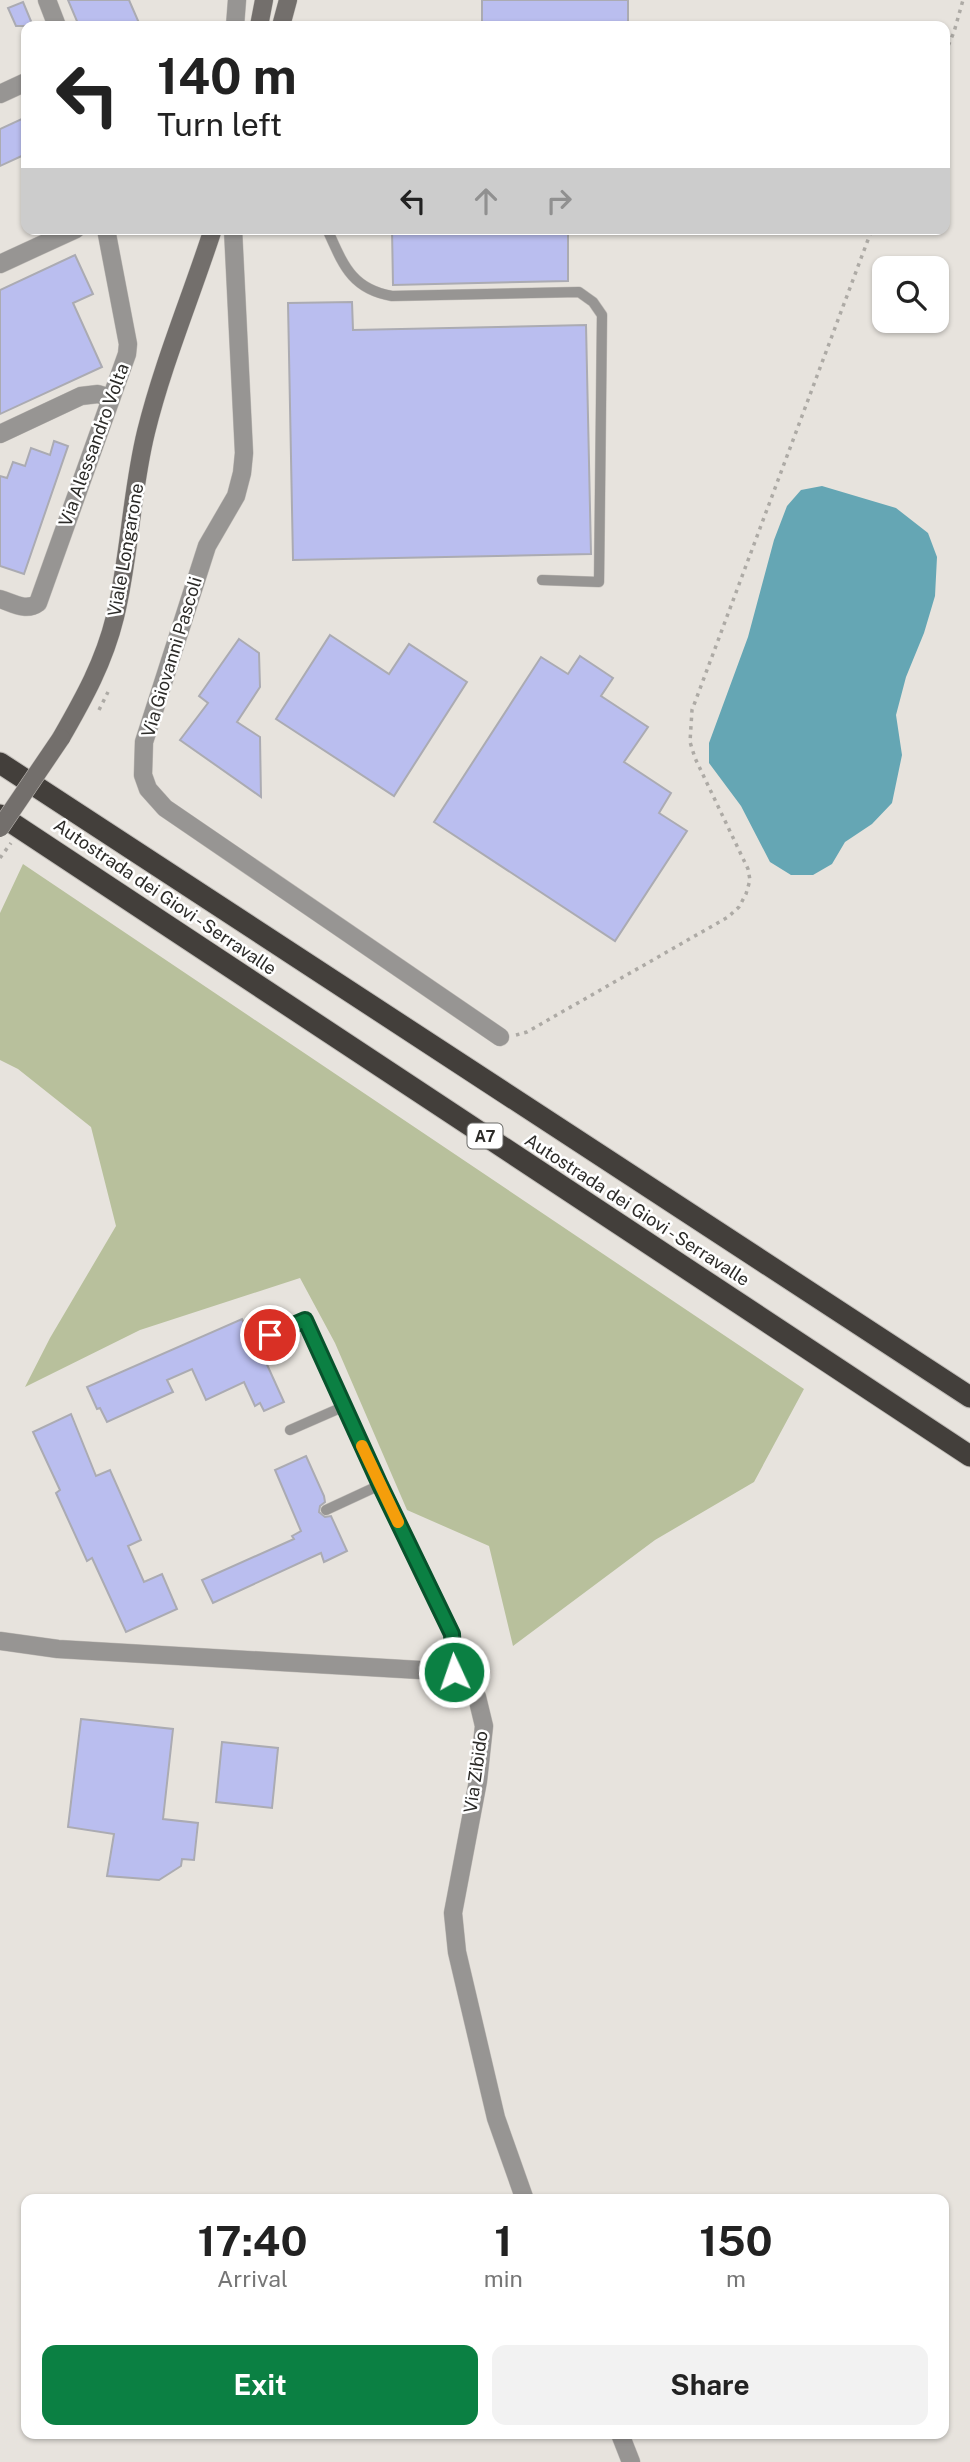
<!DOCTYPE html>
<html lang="en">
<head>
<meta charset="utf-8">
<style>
  :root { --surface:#fff; --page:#f2f2f2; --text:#222; --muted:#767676; --accent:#0b8043 }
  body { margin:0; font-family:"Public Sans",sans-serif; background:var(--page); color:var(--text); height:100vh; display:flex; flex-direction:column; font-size:26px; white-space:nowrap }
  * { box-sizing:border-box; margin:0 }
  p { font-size:23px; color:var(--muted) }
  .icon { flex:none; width:38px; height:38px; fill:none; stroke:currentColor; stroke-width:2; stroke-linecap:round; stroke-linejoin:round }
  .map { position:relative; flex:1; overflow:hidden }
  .details { position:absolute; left:21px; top:2194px; width:928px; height:245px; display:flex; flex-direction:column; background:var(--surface); border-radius:14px; box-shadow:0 2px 5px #0004 }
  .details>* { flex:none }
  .top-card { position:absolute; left:21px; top:21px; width:929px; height:214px; border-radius:14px; box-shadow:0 2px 5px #0004; background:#fff; color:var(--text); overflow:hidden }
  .tools { position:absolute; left:872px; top:256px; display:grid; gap:14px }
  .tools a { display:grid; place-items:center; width:77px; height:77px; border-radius:14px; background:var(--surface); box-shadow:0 2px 5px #0004; font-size:35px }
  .pin { position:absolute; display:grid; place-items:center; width:60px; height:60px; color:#fff; margin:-30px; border:4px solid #fff; border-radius:50%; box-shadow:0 2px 7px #0007 }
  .me { position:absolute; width:77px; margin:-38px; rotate:357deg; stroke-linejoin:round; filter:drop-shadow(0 0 5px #0008) }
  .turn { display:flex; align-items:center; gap:24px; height:147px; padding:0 21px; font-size:32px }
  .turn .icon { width:91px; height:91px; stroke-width:2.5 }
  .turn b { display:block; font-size:49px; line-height:60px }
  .lanes { display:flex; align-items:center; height:66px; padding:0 21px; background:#0003; justify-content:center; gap:35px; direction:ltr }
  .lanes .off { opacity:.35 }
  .eta { display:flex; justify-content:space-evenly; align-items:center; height:119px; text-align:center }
  .eta b { font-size:42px; font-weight:700; line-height:49px }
  .action { display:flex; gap:14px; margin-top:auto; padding:14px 21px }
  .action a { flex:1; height:80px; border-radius:14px; background:var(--accent); color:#fff; font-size:28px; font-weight:700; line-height:80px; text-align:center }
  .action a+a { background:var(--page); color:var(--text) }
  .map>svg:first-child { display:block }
</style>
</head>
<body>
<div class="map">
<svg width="970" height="2462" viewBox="0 0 970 2462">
  <rect width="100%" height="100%" fill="#e7e3dd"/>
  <path fill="#b8c09c" d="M23,864L804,1389L754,1482L655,1540L513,1646L489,1546L407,1510L335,1343L300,1278L140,1330L25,1387L50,1338L116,1226L91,1127L18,1069L0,1060V913Z"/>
  <path fill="#65a6b4" d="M822,486L896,508L928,533L937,557L935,596L924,633L906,677L896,715L902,755L892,803L872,824L845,842L832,864L813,875H791L770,862L741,806L709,763V743L748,637L774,540L787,506L801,490Z"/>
  <g fill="#babeef" stroke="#ababb2" stroke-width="2">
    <path d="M68,0H129L139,23L131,26H79Z"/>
    <rect x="482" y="0" width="146" height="26"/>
    <path d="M23,2L33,26H16L8,8Z"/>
    <path d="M26,117V154L0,166V129Z"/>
    <path d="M392,229H568V281L393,285Z"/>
    <path d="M75,255L93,294L73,303L102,367L0,414V290Z"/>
    <path d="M352,302L353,330L586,325L591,554L293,560L288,303Z"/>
    <path d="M54,441L68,446L24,574L0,566V476L7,478L13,462L25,466L31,448L50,455Z"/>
    <path d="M330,635L389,674L409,644L467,682L394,796L276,719Z"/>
    <path d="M239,639L259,653L260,687L237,722L260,737L261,797L180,740L208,703L199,696Z"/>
    <path d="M580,656L613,678L601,696L648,727L624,762L671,793L659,813L687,831L615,941L434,822L541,657L568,674Z"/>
    <path d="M242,1319L249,1335L245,1340L246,1346L250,1349L259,1347L284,1402L264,1411L260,1403L255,1406L244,1382L206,1400L192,1369L167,1380L173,1392L107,1422L100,1408L97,1409L87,1387Z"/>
    <path d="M71,1414L96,1476L110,1470L141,1540L128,1546L144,1582L162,1574L177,1609L126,1632L92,1558L87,1561L56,1493L60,1490L33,1432Z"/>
    <path d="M306,1456L324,1496L325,1502L320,1506L319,1512L325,1517L331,1516L347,1551L324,1562L321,1553L213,1603L202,1580L294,1539L292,1536L301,1531L275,1470Z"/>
    <path d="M81,1719L173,1729L163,1819L198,1823L194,1860L182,1859L181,1866L159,1880L107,1876L114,1834L68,1827Z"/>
    <path d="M222,1742L278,1748L272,1808L216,1802Z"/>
  </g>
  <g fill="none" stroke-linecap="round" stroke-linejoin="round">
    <g stroke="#c2beb9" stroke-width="11">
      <g id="service">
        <path d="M327,229C343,264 351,289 392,296L579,292L593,302L602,315L599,582L542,580"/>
        <path d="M252,1342L305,1319L380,1485L452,1634L455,1658L454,1672"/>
        <path d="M290,1430L345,1406"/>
        <path d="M326,1510L380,1485"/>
      </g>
    </g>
    <g stroke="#c2beb9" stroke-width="19">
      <g id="minor">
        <path d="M47,0L57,26"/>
        <path d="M235,26L237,0"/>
        <path d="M0,94L26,82"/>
        <path d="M233,229L244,453L242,473L236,496L207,546L144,742L143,775L148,789L165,808L500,1037"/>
        <path d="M0,264L76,229"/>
        <path d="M0,434L81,396L98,394L111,398"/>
        <path d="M0,599C13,603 26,612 38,603L127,354L128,344L106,229"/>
        <path d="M0,1641L58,1649L454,1672L471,1686L477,1697L484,1726L478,1781L453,1913L457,1952L496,2118L525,2200"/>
        <path d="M620,2434L631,2462"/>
      </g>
    </g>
    <g stroke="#c2beb9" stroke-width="19">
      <g id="secondary">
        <path d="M259,26L264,0"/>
        <path d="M281,26L288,0"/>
        <path d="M61,738C84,698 104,662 115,617C130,556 131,493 146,432C163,363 191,297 213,229"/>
      </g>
    </g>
    <g stroke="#c2beb9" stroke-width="23">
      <g id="motorway">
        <path d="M0,763L970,1397"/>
        <path d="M0,815L970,1456"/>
      </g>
    </g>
    <g stroke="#adaaa5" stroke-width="3.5" stroke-dasharray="3.5 5" stroke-linecap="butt">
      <path d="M945,53L954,32L963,0"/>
      <path d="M99,710L108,692"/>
      <path d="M516,1035L527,1032L728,917L739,907L746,894L750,880L748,869L695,758L690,742L692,710L872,229"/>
    </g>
    <use href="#service" stroke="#979593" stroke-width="10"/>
    <use href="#minor" stroke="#979593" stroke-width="18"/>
    <use href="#secondary" stroke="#736f6c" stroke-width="18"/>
    <use href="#motorway" stroke="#433f3b" stroke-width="21"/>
    <g stroke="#c2beb9" stroke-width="19" stroke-linecap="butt">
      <path id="secondary-bridge" d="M0,828L61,738"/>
    </g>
    <path stroke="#adaaa5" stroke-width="3.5" stroke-dasharray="3.5 5" stroke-linecap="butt" d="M0,858L11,843"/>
    <use href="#secondary-bridge" stroke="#736f6c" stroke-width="18"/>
  </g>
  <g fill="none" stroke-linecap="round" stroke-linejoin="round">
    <g stroke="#07532c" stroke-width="18">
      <path id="route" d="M270,1335L305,1320L380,1485L452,1634L454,1672"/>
    </g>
    <use href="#route" stroke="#0b8043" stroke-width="12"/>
    <path stroke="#f59e0b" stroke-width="12" d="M362,1446L398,1522"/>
  </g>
  <g text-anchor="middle" stroke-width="5" stroke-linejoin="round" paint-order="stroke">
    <rect fill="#fff" stroke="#6b6b68" stroke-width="2" x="467.5" y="1123.5" width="35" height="25" rx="5"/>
    <g font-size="16" font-weight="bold" fill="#2c2b28">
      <text x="485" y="1142">A7</text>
    </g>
    <g font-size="18" fill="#2c2b28" stroke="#fff">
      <text transform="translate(94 445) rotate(-70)" y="6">Via Alessandro Volta</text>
      <text transform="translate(126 550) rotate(-80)" y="6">Viale Longarone</text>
      <text transform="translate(172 657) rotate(-73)" y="6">Via Giovanni Pascoli</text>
      <text transform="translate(165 897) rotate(34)" y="6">Autostrada dei Giovi - Serravalle</text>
      <text transform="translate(637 1210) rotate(33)" y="6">Autostrada dei Giovi - Serravalle</text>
      <text transform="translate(476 1772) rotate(-82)" y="6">Via Zibido</text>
    </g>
  </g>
</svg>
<div class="tools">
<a><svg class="icon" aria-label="search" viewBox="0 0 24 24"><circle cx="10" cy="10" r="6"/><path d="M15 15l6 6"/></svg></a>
</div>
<div class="pin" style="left:270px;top:1335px;background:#d93025"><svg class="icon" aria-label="arrive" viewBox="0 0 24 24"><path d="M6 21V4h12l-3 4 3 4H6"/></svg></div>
<svg class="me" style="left:454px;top:1672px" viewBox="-20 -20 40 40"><circle r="17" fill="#0b8043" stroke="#fff" stroke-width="3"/><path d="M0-11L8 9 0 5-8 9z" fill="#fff"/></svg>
<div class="top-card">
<div class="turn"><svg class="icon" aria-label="left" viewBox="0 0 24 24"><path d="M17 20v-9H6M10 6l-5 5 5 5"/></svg><div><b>140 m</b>Turn left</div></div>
<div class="lanes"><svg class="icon" aria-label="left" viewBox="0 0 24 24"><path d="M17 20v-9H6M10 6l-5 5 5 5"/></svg><svg class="icon off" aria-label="ahead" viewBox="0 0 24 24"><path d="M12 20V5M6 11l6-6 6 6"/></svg><svg class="icon off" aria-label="right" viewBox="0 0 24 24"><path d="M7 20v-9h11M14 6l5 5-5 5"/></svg></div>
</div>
<section class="details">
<div class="eta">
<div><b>17:40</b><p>Arrival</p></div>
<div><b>1</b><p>min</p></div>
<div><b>150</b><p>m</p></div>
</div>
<div class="action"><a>Exit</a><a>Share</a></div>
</section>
</div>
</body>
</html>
